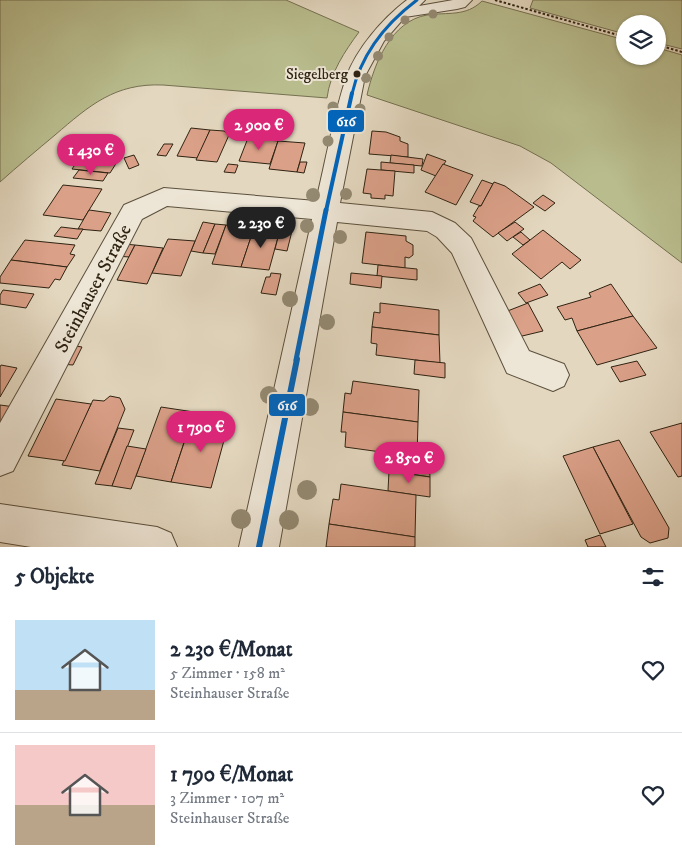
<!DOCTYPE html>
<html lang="de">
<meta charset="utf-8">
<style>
:root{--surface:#fff;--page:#f2f2f3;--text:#1f2937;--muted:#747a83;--line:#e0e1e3;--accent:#db2777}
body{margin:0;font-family:"IM FELL DW Pica",serif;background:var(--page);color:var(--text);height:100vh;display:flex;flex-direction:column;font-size:19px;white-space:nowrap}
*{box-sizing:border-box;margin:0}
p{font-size:16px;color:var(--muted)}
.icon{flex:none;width:28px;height:28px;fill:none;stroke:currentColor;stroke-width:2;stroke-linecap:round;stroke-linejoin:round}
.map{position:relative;height:547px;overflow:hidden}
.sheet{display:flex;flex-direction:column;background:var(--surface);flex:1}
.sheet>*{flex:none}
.tools{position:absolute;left:616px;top:15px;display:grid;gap:10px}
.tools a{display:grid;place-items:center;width:50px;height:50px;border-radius:50%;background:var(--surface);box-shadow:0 1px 4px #0004;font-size:25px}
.price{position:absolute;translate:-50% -42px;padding:0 11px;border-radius:18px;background:var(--accent);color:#fff;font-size:16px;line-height:32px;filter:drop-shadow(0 1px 2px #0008)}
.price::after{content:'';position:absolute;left:50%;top:30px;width:15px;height:11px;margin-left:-8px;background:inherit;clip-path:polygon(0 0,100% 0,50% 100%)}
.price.selected{background:#222;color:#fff}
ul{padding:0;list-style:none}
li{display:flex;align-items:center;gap:15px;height:125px;padding:0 15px}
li+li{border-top:1px solid var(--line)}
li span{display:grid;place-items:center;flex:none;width:140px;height:100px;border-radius:0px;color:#555}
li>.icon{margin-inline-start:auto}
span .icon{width:60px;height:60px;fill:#fffc;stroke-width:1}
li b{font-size:21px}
h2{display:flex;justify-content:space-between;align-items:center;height:60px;padding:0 15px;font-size:21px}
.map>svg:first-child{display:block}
.green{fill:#b9bd8e;stroke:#747050}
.building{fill:#daa088;stroke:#2f2312}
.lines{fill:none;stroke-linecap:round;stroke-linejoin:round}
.minor-casing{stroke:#5c503d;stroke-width:2}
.path{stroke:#2f2312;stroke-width:2;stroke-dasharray:2.5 2;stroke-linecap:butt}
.minor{fill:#ede5d5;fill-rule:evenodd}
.bus-1-far3-casing{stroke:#ede5d5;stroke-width:5.5}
.bus-1-far2-casing{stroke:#ede5d5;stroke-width:7}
.bus-1-far1-casing{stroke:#ede5d5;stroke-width:9}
.bus-1-casing{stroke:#ede5d5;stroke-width:10}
.bus-1-far3{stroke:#0065bd;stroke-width:3}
.bus-1-far2{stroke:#0065bd;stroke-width:4}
.bus-1-far1{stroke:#0065bd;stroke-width:5}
.bus-1{stroke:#0065bd;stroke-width:6}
.tree{fill:#938971}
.bus-dot{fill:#2f2312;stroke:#ede5d5;stroke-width:2}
.labels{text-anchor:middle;stroke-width:4;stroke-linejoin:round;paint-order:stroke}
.far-bus-label{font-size:15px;fill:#2f2312;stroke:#ede5d5;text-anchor:end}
.street-label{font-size:19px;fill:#2f2312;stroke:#ede5d5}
.line-badge{stroke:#ede5d5;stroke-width:2}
.badge-label{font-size:14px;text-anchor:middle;font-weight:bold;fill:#fff}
</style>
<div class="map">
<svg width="682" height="547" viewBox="0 0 682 547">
<rect width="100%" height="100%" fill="#e3d7bf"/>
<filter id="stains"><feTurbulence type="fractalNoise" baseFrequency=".004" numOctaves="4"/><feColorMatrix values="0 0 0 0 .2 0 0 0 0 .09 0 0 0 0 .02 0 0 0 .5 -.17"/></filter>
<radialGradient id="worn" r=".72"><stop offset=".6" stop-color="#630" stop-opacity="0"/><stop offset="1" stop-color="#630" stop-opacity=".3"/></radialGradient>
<!-- green -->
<g class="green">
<path d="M 0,0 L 286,0 L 359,32 C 345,51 330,73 327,98 L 163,85 C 115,83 90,105 55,135 C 37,150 18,166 0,182 Z"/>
<polygon points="533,0 682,0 682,49 658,43 658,24 625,24 625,34 530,8"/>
<path d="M 482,1 L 625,40 L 625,56 L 658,56 L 658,48 L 682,55 L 682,263 L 551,163 L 520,146 L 367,95 C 374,64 391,21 427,15 C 447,12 466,17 482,1 Z"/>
</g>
<!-- building -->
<g class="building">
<polygon points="191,128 210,130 198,158 177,156"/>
<polygon points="210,130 224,131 229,135 217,162 196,160"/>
<polygon points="372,131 386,132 400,137 400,141 408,144 408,157 369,154"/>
<polygon points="248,138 278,141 270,164 239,161"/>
<polygon points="278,141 305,143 297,172 269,169"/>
<polygon points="164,144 173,144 166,156 157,155"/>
<polygon points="87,147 124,151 110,173 72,169"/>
<polygon points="427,154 446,161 436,176 421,170"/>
<polygon points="134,155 139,165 129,169 124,158"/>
<polygon points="391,155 423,159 422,166 390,163"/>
<polygon points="300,162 307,162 304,173 297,172"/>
<polygon points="381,162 414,165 414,173 381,170"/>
<polygon points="228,164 238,165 235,173 224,172"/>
<polygon points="443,164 473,175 456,205 425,192"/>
<polygon points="367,169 395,171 393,196 385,195 385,199 371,198 371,194 363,193"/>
<polygon points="79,170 108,173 103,181 73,178"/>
<polygon points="482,180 493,184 481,206 470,202"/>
<polygon points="494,182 505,186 534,207 493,237 473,221 476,217 473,216 479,206 481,206"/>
<polygon points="63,185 102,189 83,220 43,215"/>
<polygon points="543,195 555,203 545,211 533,203"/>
<polygon points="89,210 111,213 101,231 78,229"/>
<polygon points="203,222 215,224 203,253 191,251"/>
<polygon points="515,222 524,229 507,241 498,233"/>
<polygon points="215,224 226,225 215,254 203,253"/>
<polygon points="226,225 254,228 241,267 212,264"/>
<polygon points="61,227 78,229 83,229 77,239 54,236"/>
<polygon points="254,228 280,230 269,270 241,267"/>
<polygon points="280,230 292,231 287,251 275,249"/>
<polygon points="543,230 581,260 570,269 562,262 541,279 512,254"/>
<polygon points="366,232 406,236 406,241 413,245 413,255 409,258 405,257 405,268 362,263"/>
<polygon points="521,232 530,240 523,245 513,237"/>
<polygon points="168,239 195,241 181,276 152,273"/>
<polygon points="25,240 75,245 70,254 75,255 67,267 11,260"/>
<polygon points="123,244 135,245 129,257 117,256"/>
<polygon points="135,245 163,248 147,284 117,280"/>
<polygon points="11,260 67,267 60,280 55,279 49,288 0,283 0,277"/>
<polygon points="378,265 417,269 417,280 377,276"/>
<polygon points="271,273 281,274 276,295 261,293 266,277 270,277"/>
<polygon points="351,273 382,276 381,288 350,284"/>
<polygon points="540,284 548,295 526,303 518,293"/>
<polygon points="611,284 633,316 577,331 572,318 565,320 557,307 591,297 589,293"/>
<polygon points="3,290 34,294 26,308 0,304 0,295"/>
<polygon points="380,303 439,310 439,335 372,327 374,312 380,313"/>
<polygon points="528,303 543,331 518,337 505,312"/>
<polygon points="633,316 657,348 597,365 577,331"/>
<polygon points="372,327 439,335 440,363 376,355 377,344 371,343"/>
<polygon points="70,345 82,347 73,365 60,364"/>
<polygon points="415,360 445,363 445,378 414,374"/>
<polygon points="637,361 646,375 620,382 611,367"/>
<polygon points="1,365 17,368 0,397 0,367"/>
<polygon points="353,381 419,390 418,422 343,412 345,393 351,394"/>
<polygon points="110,396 120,398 125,409 100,471 62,465 93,400 104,401"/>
<polygon points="56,399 91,404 65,461 28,456"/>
<polygon points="0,405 15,407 0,434"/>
<polygon points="161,407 194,412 171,482 136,476"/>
<polygon points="343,412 418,422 417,457 345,447 346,432 341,432"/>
<polygon points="193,416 229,422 211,488 171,482"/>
<polygon points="682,423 682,476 678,477 650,432"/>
<polygon points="118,428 134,430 112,486 95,484"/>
<polygon points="619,440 669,528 668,538 650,543 641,537 593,447"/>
<polygon points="127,446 146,449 131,489 112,486"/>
<polygon points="593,447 633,524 600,534 563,456"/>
<polygon points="391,453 429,459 430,477 389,471"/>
<polygon points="389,471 430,477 430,497 388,491"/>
<polygon points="341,484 416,495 415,537 329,524 333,499 339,500"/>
<polygon points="329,524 415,537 415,547 326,547"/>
<polygon points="600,535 606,547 588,547 585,540"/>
</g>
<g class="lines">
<defs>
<g id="minor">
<path d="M 407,0 L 425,0 L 419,6 L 453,0 L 472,0 L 465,7 L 457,9 L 405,17 L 384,41 L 365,76 L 340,203 L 432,212 L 455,223 L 471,238 L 529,351 L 564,364 L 569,375 L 564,386 L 553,391 L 507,373 L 452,253 L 437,237 L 427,231 L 337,222 L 279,547 L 239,547 L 312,219 L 167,206 L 142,219 L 13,471 L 0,476 L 0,423 L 124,205 L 164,188 L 316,201 C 326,160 333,117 346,78 C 356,49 383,18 407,0 Z"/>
<polygon points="0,504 157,527 171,533 177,547 31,547 0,542"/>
</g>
</defs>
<!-- minor casing -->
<use href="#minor" class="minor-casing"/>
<!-- path -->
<g class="path">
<polyline points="495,0 625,37"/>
<polyline points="658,45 682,52"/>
</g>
<!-- minor -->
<use href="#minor" class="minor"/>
<defs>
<path id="bus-1-far3" d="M 352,94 C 361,54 385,24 417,0"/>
<polyline id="bus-1-far2" points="326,211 352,93"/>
<polyline id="bus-1-far1" points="296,360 326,210"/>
<polyline id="bus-1" points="259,547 297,359"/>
</defs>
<!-- bus-1-far3 casing -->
<use href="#bus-1-far3" class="bus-1-far3-casing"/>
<!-- bus-1-far2 casing -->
<use href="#bus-1-far2" class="bus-1-far2-casing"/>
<!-- bus-1-far1 casing -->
<use href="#bus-1-far1" class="bus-1-far1-casing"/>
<!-- bus-1 casing -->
<use href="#bus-1" class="bus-1-casing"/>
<!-- bus-1-far3 -->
<use href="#bus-1-far3" class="bus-1-far3"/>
<!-- bus-1-far2 -->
<use href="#bus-1-far2" class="bus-1-far2"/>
<!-- bus-1-far1 -->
<use href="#bus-1-far1" class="bus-1-far1"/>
<!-- bus-1 -->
<use href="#bus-1" class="bus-1"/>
</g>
<!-- trees -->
<g class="tree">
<circle cx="433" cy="14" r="4.5"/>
<circle cx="405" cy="20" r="4.5"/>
<circle cx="389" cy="37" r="4.5"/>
<circle cx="378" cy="56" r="5"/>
<circle cx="366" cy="78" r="5"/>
<circle cx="333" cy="107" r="5.5"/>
<circle cx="360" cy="109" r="5.5"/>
<circle cx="328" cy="141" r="5.5"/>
<circle cx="346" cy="194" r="6"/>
<circle cx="313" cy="195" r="7"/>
<circle cx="307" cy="226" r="7"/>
<circle cx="340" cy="237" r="7"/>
<circle cx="290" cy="299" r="8"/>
<circle cx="327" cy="322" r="8"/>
<circle cx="269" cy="395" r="9"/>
<circle cx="310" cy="407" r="9"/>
<circle cx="307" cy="490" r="10"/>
<circle cx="241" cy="519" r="10"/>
<circle cx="289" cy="520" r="10"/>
</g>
<!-- markers -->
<circle class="bus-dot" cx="357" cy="74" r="4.5"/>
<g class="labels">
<!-- far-bus labels -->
<g class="far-bus-label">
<text x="348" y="79">Siegelberg</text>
</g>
<!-- street labels -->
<g class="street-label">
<text transform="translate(92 288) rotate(-62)" y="7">Steinhauser Straße</text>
</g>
</g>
<g class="line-badge">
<rect x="327" y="109" width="38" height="24" rx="5" fill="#0065bd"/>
<rect x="268" y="393" width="38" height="24" rx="5" fill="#0065bd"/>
</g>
<g class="badge-label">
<text x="346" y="126">616</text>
<text x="287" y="410">616</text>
</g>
<rect width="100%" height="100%" filter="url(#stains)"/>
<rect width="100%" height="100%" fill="url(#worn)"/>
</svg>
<div class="tools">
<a><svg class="icon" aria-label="layers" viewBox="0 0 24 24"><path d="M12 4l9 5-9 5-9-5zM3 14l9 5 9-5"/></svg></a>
</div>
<b class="price" style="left:259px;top:151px">2 900 €</b>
<b class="price" style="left:91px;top:176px">1 430 €</b>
<b class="price selected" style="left:261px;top:249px">2 230 €</b>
<b class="price" style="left:201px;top:453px">1 790 €</b>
<b class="price" style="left:409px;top:484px">2 850 €</b>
</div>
<section class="sheet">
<h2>5 Objekte<svg class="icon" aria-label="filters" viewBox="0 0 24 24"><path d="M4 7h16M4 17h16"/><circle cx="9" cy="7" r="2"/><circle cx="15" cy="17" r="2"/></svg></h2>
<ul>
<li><span style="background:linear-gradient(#bfe0f5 70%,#b9a48a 0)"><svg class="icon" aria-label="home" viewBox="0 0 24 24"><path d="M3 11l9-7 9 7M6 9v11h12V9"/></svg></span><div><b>2 230 €/Monat</b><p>5 Zimmer · 158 m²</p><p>Steinhauser Straße</p></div><svg class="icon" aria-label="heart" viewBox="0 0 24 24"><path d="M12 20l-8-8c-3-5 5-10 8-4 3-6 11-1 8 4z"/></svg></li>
<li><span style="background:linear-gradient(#f6c9c9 60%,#b9a48a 0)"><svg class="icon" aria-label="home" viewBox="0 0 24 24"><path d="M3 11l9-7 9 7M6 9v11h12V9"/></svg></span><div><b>1 790 €/Monat</b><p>3 Zimmer · 107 m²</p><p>Steinhauser Straße</p></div><svg class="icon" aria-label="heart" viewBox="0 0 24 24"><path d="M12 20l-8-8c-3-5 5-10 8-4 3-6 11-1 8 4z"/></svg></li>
</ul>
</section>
